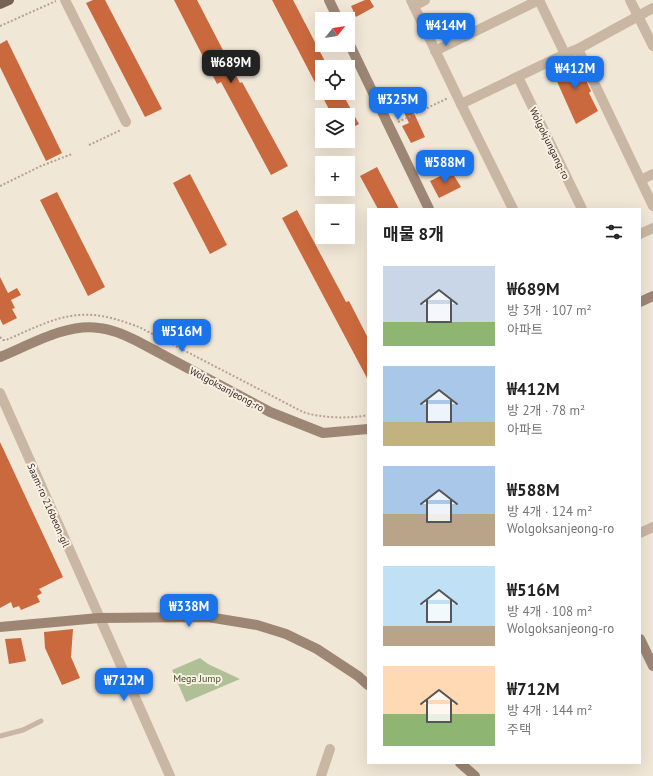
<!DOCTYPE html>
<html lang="ko">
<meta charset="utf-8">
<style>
:root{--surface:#fff;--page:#f6f6f6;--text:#222;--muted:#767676;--accent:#1a73e8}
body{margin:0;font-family:"PT Sans","Noto Sans KR",sans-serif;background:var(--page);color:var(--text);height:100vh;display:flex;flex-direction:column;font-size:15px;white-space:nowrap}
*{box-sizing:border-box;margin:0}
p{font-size:13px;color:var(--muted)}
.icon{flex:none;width:22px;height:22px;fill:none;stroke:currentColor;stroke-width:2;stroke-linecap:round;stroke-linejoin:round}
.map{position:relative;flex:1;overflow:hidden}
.details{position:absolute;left:367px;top:208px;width:274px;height:556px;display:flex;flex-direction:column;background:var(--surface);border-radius:0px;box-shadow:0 4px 16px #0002}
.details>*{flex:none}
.needle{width:26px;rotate:60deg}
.controls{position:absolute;left:315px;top:12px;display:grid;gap:8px}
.controls a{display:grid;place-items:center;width:40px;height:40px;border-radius:0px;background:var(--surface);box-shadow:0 4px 16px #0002;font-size:20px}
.price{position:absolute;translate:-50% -34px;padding:0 9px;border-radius:8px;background:var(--accent);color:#fff;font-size:13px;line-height:26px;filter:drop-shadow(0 1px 2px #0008)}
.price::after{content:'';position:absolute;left:50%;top:24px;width:12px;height:9px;margin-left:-6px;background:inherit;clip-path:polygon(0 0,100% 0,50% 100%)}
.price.selected{background:#222;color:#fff}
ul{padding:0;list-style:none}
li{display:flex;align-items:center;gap:12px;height:100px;padding:0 16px}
li span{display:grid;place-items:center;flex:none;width:112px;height:80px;border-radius:0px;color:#555}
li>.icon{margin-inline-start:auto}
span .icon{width:48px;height:48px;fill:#fffc;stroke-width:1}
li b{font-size:17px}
h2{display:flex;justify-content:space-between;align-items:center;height:48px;padding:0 16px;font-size:17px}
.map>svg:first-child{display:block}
.green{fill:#afc097}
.building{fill:#c9693d}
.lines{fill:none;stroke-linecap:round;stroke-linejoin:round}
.path{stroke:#b5a18d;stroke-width:2;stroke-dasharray:2 2;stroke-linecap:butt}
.lane{stroke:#c9b7a3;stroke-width:5}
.street{stroke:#c9b7a3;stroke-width:10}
.secondary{stroke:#9d8674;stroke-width:10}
.primary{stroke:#766355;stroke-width:10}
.labels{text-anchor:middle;stroke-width:4;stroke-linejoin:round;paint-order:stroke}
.street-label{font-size:10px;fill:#342b25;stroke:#f9f0e3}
.park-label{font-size:10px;fill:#405328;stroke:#f9f0e3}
</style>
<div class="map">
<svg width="653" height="776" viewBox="0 0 653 776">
<rect width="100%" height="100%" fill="#f1e7d7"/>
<!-- green -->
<polygon class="green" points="200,658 208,664 240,679 186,702 172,670"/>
<!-- building -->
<g class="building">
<polygon points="93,0 105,0 162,109 145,117 86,3"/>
<polygon points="174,0 197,0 240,83 242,82 288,166 271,175 221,82 217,84"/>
<polygon points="272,0 293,0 328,67 322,67 322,93 342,93 359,124 348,130 348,115 332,115"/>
<polygon points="365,0 370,0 374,7 356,17 351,6"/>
<polygon points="7,40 62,153 46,161 0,67 0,44"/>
<polygon points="572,58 576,60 591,91 589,93 598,111 576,124 551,68"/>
<polygon points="417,89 425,104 413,111 425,137 411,143 402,126 409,123 398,100"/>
<polygon points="377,167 399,209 378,209 360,176"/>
<polygon points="451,171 461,187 439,198 430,181"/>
<polygon points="190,174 227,245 210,254 173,183"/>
<polygon points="57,192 105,287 88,296 40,200"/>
<polygon points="297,210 346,302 349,301 368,338 368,380 282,218"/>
<polygon points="0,277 8,293 17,288 21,295 11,300 15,308 12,309 17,318 3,325 0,319"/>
<polygon points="0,442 63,577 39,589 42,593 37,596 40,602 21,610 19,606 13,608 11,602 0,608"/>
<polygon points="73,629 71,657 80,678 62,685 45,648 44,632"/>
<polygon points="21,638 26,661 9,664 5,639"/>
</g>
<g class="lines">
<!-- path -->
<g class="path">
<polyline points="0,26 56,1"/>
<polyline points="398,122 448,98"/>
<polyline points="89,145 121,130"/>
<polyline points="0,186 41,166 72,154"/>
<path d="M 0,337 L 3,340 L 6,340 C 30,330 53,317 79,315 C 99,313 120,320 139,327 L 303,412 C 320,418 350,419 368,415"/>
</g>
<!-- lane -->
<polyline class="lane" points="0,736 23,730 41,721"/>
<!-- street -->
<g class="street">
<polyline points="65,0 126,122"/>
<polyline points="411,0 461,104 513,209"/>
<polyline points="539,0 565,54"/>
<polyline points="630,0 653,46"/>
<polyline points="414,6 425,0"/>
<polyline points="578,49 653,206"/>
<polyline points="435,51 539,0"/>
<polyline points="518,77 582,209"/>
<polyline points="461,104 565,54 578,49 653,8"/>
<polyline points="641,180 653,174"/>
<polyline points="640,234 653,228"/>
<polyline points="0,393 170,776"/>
<polyline points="640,533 653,527"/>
<polyline points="321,776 330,749"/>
</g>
<!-- secondary -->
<g class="secondary">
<polyline points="329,0 338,19"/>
<polyline points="348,41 429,209"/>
<polyline points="640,302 653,296"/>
<path d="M 0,357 C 30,345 66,323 99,328 C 112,329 125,335 137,341 L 270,412 L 323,433 L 368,429"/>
<polyline points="0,627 99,618 208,617 257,625 286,634 317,649 358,676 368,685"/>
<polyline points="640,639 653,666"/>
<polyline points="460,763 475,776"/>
</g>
<!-- primary -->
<polyline class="primary" points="0,4 9,0"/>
</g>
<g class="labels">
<!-- street labels -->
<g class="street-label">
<text transform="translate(550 143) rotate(64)" y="4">Wolgokjungang-ro</text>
<text transform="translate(227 389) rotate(28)" y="4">Wolgoksanjeong-ro</text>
<text transform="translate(49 505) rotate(66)" y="4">Saam-ro 216beon-gil</text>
</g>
<!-- park labels -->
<g class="park-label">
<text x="197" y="682">Mega Jump</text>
</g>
</g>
</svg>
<div class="controls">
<a><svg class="needle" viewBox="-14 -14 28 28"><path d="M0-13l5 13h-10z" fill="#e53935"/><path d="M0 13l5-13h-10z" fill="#767676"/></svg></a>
<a><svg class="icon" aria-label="locate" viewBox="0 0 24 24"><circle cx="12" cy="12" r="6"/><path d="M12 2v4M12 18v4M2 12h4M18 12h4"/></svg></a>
<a><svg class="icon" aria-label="layers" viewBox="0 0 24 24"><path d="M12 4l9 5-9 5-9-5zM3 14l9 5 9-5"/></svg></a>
<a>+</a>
<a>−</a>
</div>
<b class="price" style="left:446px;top:47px">₩414M</b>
<b class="price selected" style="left:231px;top:84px">₩689M</b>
<b class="price" style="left:575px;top:90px">₩412M</b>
<b class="price" style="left:398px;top:121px">₩325M</b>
<b class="price" style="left:445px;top:184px">₩588M</b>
<b class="price" style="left:182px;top:353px">₩516M</b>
<b class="price" style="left:189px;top:628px">₩338M</b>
<b class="price" style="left:124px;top:702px">₩712M</b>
<section class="details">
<h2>매물 8개<svg class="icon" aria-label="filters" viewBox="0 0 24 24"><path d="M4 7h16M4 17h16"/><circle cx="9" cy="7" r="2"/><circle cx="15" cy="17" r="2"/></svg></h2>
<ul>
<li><span style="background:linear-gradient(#c9d6e8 70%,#8fb573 0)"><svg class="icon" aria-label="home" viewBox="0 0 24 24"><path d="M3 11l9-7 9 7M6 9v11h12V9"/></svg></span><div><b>₩689M</b><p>방 3개 · 107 m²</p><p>아파트</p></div></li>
<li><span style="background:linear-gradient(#a9c7e8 70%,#c2b280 0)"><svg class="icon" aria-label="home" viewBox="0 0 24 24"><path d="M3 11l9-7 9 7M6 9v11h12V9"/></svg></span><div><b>₩412M</b><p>방 2개 · 78 m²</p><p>아파트</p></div></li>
<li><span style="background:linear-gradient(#a9c7e8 60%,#b9a48a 0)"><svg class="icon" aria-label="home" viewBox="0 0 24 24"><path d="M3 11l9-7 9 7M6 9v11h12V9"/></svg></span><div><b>₩588M</b><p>방 4개 · 124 m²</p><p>Wolgoksanjeong-ro</p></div></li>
<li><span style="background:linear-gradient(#bfe0f5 75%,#b9a48a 0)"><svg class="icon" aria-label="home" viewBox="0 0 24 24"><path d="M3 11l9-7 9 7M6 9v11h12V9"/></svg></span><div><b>₩516M</b><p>방 4개 · 108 m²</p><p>Wolgoksanjeong-ro</p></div></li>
<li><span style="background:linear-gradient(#ffd9b3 60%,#8fb573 0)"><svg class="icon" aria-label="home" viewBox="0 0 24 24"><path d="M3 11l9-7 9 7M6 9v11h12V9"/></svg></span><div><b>₩712M</b><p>방 4개 · 144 m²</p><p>주택</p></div></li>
</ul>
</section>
</div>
